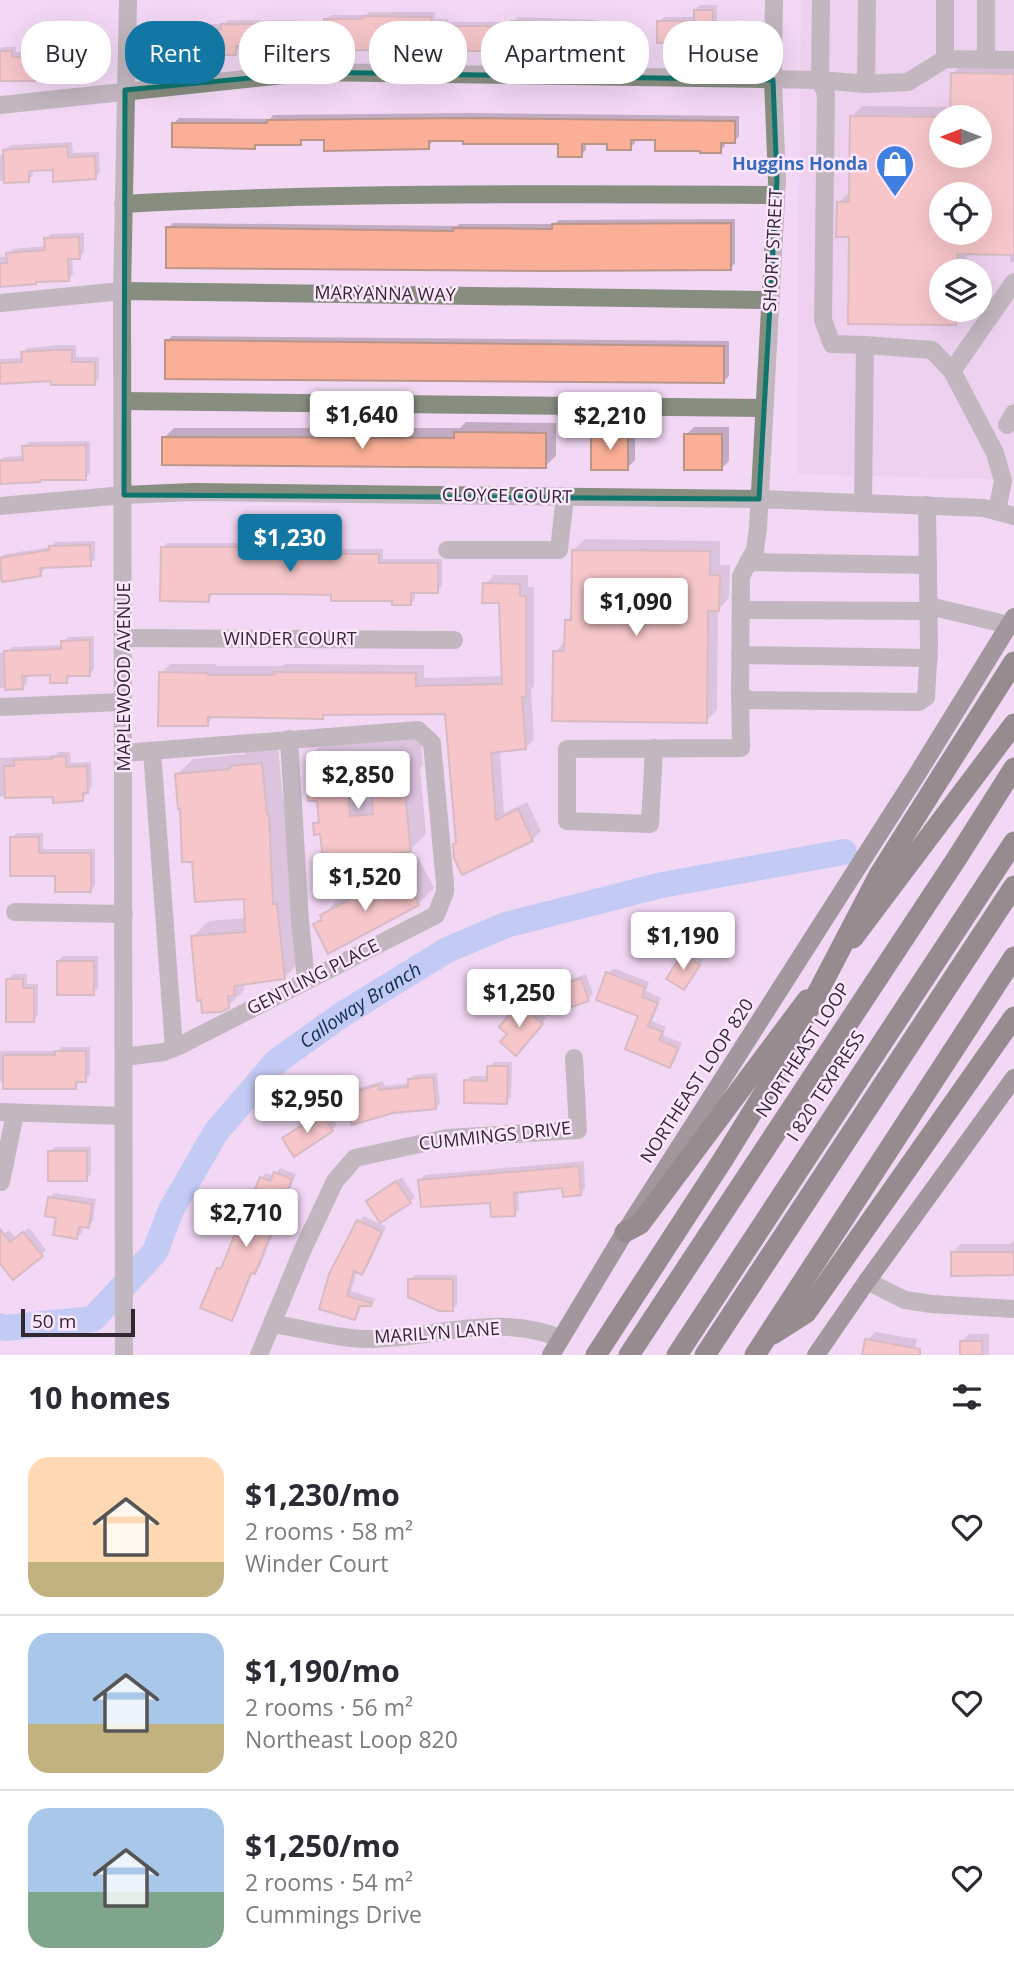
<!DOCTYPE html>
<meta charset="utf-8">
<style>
:root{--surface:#fff;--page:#f2f2f3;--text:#2b2b33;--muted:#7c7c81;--line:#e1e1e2;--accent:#1277a3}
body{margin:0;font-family:"Open Sans",sans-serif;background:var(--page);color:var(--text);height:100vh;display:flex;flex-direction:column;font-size:26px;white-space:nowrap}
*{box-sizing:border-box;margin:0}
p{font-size:23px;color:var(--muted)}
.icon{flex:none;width:38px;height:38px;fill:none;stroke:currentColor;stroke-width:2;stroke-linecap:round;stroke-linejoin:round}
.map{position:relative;height:1355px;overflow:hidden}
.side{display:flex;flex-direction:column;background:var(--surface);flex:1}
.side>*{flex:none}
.banner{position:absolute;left:21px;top:21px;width:973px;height:63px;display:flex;gap:14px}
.needle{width:46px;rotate:270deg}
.controls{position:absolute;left:929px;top:105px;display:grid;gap:14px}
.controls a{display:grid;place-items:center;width:63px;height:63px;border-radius:50%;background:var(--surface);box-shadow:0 7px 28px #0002;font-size:35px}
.scale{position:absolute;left:21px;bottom:18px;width:114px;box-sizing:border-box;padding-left:7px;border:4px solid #312832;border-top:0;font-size:19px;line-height:24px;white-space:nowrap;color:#312832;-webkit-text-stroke:5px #fde7fe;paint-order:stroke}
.price{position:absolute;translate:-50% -60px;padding:0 16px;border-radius:7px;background:#fff;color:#222;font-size:23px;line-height:46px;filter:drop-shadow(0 2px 4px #0008)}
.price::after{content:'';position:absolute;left:50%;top:42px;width:21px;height:16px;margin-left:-10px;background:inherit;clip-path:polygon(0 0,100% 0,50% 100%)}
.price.current{background:var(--accent);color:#fff}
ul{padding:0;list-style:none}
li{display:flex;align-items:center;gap:21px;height:175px;padding:0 28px}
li+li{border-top:2px solid var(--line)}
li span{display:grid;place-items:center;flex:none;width:196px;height:140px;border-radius:21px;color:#555}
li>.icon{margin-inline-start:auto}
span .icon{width:84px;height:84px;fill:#fffc;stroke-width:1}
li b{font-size:30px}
h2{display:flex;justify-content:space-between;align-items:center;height:84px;padding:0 28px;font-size:30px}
.pill{padding:0 24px;border-radius:28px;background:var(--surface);box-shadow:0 7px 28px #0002;font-size:24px;line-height:63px}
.pill.current{background:var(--accent);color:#fff}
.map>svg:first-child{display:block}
.built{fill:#e6c7e7;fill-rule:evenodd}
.shadow{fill:#0003;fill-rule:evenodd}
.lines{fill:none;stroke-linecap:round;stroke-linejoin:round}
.river{stroke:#8bb9f2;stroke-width:26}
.building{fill:#fbaf97;stroke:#b9958a;stroke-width:2;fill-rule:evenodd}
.minor{stroke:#878d7f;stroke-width:18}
.major{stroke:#404831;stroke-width:18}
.highway{stroke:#273015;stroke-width:21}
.highway-bridge{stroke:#273015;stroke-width:21}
.marked{fill:none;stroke:#0f766e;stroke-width:5;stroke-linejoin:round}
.labels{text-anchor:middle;stroke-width:5;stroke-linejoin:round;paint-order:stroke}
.shop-label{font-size:18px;font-weight:bold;fill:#366cbe;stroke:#fde7fe;text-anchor:end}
.street-label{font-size:18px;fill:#312832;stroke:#fde7fe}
.water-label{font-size:19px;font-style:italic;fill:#0d2d51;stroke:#fde7fe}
</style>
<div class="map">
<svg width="1014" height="1355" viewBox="0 0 1014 1355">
<rect width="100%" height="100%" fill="#f2d8f4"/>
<!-- built -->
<path class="built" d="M 801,0 L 1014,0 L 1014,480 L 797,474 ZM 942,117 L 980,117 L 980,156 L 942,156 ZM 942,194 L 980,194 L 980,233 L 942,233 ZM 942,271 L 980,271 L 980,310 L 942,310 Z"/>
<!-- shadow -->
<g class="shadow">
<polygon points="700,5 717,5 717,23 739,23 739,44 734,49 700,41 659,22 664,17 695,17 695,10"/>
<polygon points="369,12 435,12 435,19 448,19 448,22 513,22 518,17 597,20 597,25 638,25 638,45 633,50 561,41 502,41 502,44 497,49 409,39 381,39 381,43 376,48 240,44 240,48 235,53 211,53 208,56 161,29 166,24 223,24 228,20 325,21 331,15 366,15"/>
<polygon points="65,40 98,40 98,67 93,72 60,45"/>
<polygon points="2,47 16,47 16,52 39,52 39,74 34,79 0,79 0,49"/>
<path d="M 963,63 L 1014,63 L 1014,262 L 1010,262 L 1010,253 L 967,253 L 966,271 L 942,271 L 942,310 L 966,310 L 966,313 L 955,324 L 851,235 L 839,203 L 849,192 L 852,117 L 862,106 L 952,107 L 953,74 ZM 942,117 L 980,117 L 980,156 L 942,156 ZM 942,194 L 980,194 L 980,233 L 942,233 Z"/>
<polygon points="469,113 739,116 739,136 734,142 725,142 725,146 720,151 657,138 635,138 635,143 630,148 608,143 586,143 586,150 581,155 560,142 464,140 433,140 428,148 305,138 300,143 258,143 254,147 174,123 179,118 270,119 273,115"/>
<polygon points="72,142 73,153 99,152 100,172 95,177 54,169 33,169 33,175 28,180 0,181 0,155 5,155 5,150 10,145"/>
<polygon points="735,219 735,263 730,268 168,228 173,223 457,226 459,224 554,224 559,220"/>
<polygon points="84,233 84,252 79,257 72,258 73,274 68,279 38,280 36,282 0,285 0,257 8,257 8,254 13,249 46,246 46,239 51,234"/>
<polygon points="172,336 729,341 729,376 724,381 167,341"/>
<polygon points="58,345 76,345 76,357 99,357 99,378 94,383 53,379 0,382 0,359 23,358 23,353 28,348"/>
<polygon points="466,422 556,423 556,456 545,466 164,438 174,428 460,428"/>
<polygon points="600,427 635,427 635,460 627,468 592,435"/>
<polygon points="694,427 729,427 729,461 721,469 686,435"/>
<polygon points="90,441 90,473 85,478 42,478 0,482 0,459 5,457 24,456 24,447 29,442"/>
<polygon points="585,539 720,541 720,565 730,565 729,598 718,610 717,710 706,721 555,652 566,640 567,620 573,614 574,550"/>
<polygon points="95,541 95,559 90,564 45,566 45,569 40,574 0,580 0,557 6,554 51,547 56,542"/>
<polygon points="167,543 328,543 328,549 383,549 383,559 442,559 442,586 437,591 415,591 415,599 410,604 393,600 333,593 214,592 209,600 162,548"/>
<polygon points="494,575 528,575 528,587 534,587 534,686 531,689 534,739 526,748 500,750 504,813 527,802 541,831 532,840 458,842 447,712 327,713 322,718 215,715 207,724 161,673 170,664 216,664 216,666 282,666 285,664 424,665 424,678 503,676 501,601 485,584"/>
<polygon points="94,636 94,669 89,674 72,675 66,681 52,673 27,674 27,683 22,688 0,688 0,653 6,653 11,647 63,645 63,642 68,637"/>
<path d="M 420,737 L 423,765 L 420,768 L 426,834 L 410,850 L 371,854 L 372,865 L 356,881 L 320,860 L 324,857 L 322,833 L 315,824 L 321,818 L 309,757 L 325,741 ZM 364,787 L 372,787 L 373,800 L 366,801 Z"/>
<polygon points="278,748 283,800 285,799 289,889 292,888 300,962 284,978 244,983 244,990 228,1006 192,937 209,921 246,918 245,897 194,860 177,775 193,759 245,754 248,750"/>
<polygon points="58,752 70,752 71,763 91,762 92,786 82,800 55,796 0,797 0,758 56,755"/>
<polygon points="17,833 43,833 43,849 95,849 95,886 90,891 57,874 12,838"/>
<polygon points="418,857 434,888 418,904 315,925 338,899"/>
<polygon points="689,950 703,960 688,983 669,978"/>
<polygon points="63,956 98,956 98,988 93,993 58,961"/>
<polygon points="613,968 649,982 646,991 661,998 652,1021 666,1027 663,1035 682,1043 675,1061 670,1066 641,1015 608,973"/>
<polygon points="13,974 27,974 27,984 38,984 38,1015 33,1020 8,980"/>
<polygon points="563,974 566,981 586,974 593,994 588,999 542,997 549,991 546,983 551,978"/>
<polygon points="525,1000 546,1018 521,1049 520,1005"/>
<polygon points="62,1047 90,1047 90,1075 85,1080 80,1080 75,1088 0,1081 0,1051 58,1051"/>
<polygon points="494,1062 512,1062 511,1097 506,1102 466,1081 471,1076 489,1076 489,1067"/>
<polygon points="437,1073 440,1103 435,1108 392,1111 346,1095 351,1090 383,1081 385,1086 410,1083 409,1080 414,1075"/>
<polygon points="326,1109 337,1125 332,1130 289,1133"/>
<polygon points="55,1147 91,1147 91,1174 86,1180 50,1152"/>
<polygon points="584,1161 585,1189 580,1194 564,1187 518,1191 519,1209 514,1214 492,1201 420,1180 425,1175"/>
<polygon points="280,1168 296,1174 260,1267 253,1272 236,1314 231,1319 218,1269 225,1264 243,1219 248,1214 255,1217 264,1193 261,1178 266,1173 274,1176"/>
<polygon points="402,1177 415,1197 410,1201 373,1197"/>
<polygon points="54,1193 96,1199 93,1221 88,1226 83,1226 82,1232 77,1237 58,1216 49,1198"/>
<polygon points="364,1216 386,1227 367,1268 362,1273 357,1271 351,1291 376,1299 371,1304 362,1304 359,1313 354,1319 331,1275 359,1221"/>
<polygon points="29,1228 46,1250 41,1255 0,1261 0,1237 9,1230 16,1238"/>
<polygon points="1014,1240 1014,1274 953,1252 961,1244 1009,1244"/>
<polygon points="415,1275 457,1275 457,1305 452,1310 410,1280"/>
<polygon points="875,1332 917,1339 914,1355 867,1340"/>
<polygon points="969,1334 989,1334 989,1355 961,1355 961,1342"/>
</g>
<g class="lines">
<!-- river -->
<path class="river" id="s1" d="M 0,1326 L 5,1328 L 93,1319 L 155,1252 L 171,1210 L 216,1132 L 277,1061 L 343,1014 L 447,950 L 506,925 L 662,885 L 844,852"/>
</g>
<!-- building -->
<g class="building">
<polygon points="694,10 713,10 713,27 735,27 735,51 699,50 699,43 657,43 657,21 694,21"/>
<polygon points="362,16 431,17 431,24 444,24 444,26 511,26 511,21 593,24 593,30 634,30 634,52 606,52 606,48 559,48 559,43 498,43 498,51 407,51 407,41 376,41 376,50 267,51 267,46 236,46 236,55 209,55 209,58 159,58 159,29 221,29 221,24 324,25 324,19 362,19"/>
<polygon points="58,45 93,45 93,74 71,74 71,66 58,66"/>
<polygon points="0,51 12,51 12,57 35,57 35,81 0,81"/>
<path d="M 951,73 L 1014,74 L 1014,255 L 957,254 L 956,271 L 942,271 L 942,310 L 956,310 L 956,325 L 848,324 L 849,237 L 836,237 L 837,202 L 849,202 L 850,116 L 942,117 L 942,156 L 980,156 L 980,117 L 950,117 ZM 942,194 L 980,194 L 980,233 L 942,233 Z"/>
<polygon points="463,118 735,121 735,143 721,143 721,153 700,153 700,151 655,151 655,140 631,140 631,150 607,150 607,144 582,144 582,157 558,157 558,144 463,144 463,141 429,141 429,149 324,151 324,140 301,140 301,145 255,145 255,149 172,147 172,123 267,123 267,120"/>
<polygon points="67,146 68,157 95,156 96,179 53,182 53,170 29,171 29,182 4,183 3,150"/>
<polygon points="731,223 731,270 546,271 166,268 166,227 453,231 453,228 552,229 552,224"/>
<polygon points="79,237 80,259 68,259 69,281 36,282 36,284 0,287 0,263 7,263 6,253 45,250 44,238"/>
<polygon points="165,340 724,346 724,383 165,379"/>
<polygon points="51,350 72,350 72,362 95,362 95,385 51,385 51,381 0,384 0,363 22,362 21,352"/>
<polygon points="454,432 546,433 546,468 162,465 162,437 454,438"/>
<rect x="591" y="434" width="37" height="36"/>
<rect x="684" y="434" width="38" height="36"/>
<polygon points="86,445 86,480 40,480 40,482 0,484 0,461 23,460 22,446"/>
<polygon points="90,545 91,566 40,568 41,576 2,582 0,558 49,550 49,546"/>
<polygon points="161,547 324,547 324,554 379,554 379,563 438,563 438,593 411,593 411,605 392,605 392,601 331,601 331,595 276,594 209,594 209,602 160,601"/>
<polygon points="572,550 710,551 710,575 720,575 719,611 708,611 707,723 552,721 553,651 564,651 565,620 571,620"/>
<polygon points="483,583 520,584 520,596 526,596 526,697 522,697 526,749 491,753 496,820 518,809 533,841 462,875 454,858 453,844 456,843 445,714 323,715 323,719 208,717 208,726 158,726 159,672 208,673 208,675 274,675 274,672 416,673 416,686 502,684 499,603 482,603"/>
<polygon points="90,640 90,676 67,676 67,683 50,683 50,675 22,676 23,689 5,690 4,651 61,649 61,641"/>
<path d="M 405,753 L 407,783 L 404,784 L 411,852 L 354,858 L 356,883 L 321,886 L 319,860 L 323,859 L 320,834 L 314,835 L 313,823 L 319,823 L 317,801 L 308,801 L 307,757 L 322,756 L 322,760 ZM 371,788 L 373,814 L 350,816 L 348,790 Z"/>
<polygon points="66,756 66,767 87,766 88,793 83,793 83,801 53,803 53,797 5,798 4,766 14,766 14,760 52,759 51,757"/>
<polygon points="262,763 267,815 269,815 273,904 277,904 285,979 234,986 235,995 228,996 229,1008 221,1012 202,1013 201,1000 197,1001 191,936 245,932 244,899 195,902 192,862 182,862 180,809 178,809 175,774 230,769 230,766"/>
<polygon points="10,837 39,837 39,853 91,853 91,892 55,892 55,876 10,876"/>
<polygon points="402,872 419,905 328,954 313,924 322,920 320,915"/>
<polygon points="682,954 700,965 684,990 666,979"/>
<rect x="57" y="961" width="37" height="34"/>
<polygon points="606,972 645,987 642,997 658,1003 648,1026 663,1032 659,1040 678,1048 670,1068 625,1049 638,1016 596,1000"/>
<polygon points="558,978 561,985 581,978 589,1001 547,1015 540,997 548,994 544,983"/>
<polygon points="6,979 23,979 23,988 34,988 34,1022 6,1022"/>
<polygon points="519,1003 543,1024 516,1056 500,1042 507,1034 499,1027"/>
<polygon points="55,1051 86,1051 86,1082 76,1082 76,1089 3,1089 3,1055 55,1055"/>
<polygon points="487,1066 508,1066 507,1104 464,1103 464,1080 487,1081"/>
<polygon points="433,1077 436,1109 393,1113 352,1125 344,1095 378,1085 380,1090 408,1087 408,1079"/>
<polygon points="321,1113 333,1131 294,1157 282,1138"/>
<rect x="48" y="1151" width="39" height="30"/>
<polygon points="579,1166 581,1195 563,1197 562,1188 514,1193 515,1216 491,1217 490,1203 421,1207 418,1180"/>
<polygon points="274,1172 292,1179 255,1274 251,1273 232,1321 200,1308 217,1268 221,1269 241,1218 251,1222 262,1194 254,1191 260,1177 270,1181"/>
<polygon points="396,1181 411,1203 380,1223 366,1201"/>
<polygon points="48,1197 92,1204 89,1228 79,1227 77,1239 53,1235 56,1218 45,1216"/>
<polygon points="357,1220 382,1232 362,1275 354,1271 347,1296 372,1303 371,1306 359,1306 355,1320 319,1309 329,1274"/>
<polygon points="0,1229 10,1242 23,1232 43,1256 13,1280 0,1264"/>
<polygon points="951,1252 1014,1252 1014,1275 951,1276"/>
<polygon points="408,1279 453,1279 453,1311 439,1311 408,1297"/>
<polygon points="865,1339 920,1349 920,1355 862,1355"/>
<rect x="960" y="1341" width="22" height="14"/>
</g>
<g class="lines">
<!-- minor -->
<g class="minor">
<polyline points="774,0 773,80 777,181 758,528 755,550 741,576 740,693 748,700 919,702 926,697 929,646 927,505"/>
<polyline points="821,0 820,80 826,94 823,320 832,344 865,345 863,503"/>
<polyline points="945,0 945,59"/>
<polyline points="986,0 986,60"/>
<polyline points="866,84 867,0"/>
<polyline points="0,105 312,72 820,80 866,84 908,82 945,59 1014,60"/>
<path d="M 123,204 C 341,192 558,194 776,195"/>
<polyline points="0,303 122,291 770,300"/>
<polyline points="865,345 932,350 952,371"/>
<polyline points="123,401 764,408"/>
<polyline points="1007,425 1014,413"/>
<polyline points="0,506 124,495 193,492 759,499 984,508 1014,516"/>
<polyline points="997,511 1003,481 995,453 952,371 1014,282"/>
<polyline points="447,550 559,550 565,497"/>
<polyline points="748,562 928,565"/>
<polyline points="929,606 1009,625"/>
<polyline points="741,610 929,611"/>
<polyline points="125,638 454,640"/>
<polyline points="740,655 929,658"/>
<polyline points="0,707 122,702"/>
<polyline points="289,739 300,921 306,980"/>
<polyline points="654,748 650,824 567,821 567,749 741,748 740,693"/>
<polyline points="152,751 174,1048"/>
<polyline points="123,753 418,730 432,743 445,884 445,892 436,915 179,1046 164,1052 124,1057"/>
<polyline points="15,912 124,914"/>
<polyline points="0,1112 123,1116"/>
<polyline points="1,1182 15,1114"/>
<polyline points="867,1281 905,1300 932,1304 1014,1309"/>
<path d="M 272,1324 C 304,1328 336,1339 368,1339 C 432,1339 497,1312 560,1338"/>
<polyline points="124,1355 122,291 128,0"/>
<polyline points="259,1355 303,1249 335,1181 355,1158 447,1138 578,1130 574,1058"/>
</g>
<!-- major -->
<g class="major">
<polyline points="551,1355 625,1232 916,776 1014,617"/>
<polyline points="816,1355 867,1281 1014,1078"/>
</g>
<!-- highway -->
<g class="highway">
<polyline points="942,775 1014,662"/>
<polyline points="853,938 1014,724"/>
<polyline points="625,1232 640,1224 807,1000"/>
<polyline points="773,1334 806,1313 1014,1017"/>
<polyline points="596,1355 724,1158"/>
<polyline points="629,1355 957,858 1014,768"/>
<polyline points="677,1355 1014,842"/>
<polyline points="705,1355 1014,886"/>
<polyline points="755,1355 1014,957"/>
</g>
<!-- highway-bridge -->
<polyline class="highway-bridge" points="724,1158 772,1080 879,875 942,775"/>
</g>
<!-- marked area -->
<path d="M0 0H1014V1355H0ZM 312,72 L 773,80 L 777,181 L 759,499 L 124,495 L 125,90 Z" fill="#f2d8f4" fill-opacity=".55" fill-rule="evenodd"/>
<path class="marked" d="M 312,72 L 773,80 L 777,181 L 759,499 L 124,495 L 125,90 Z"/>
<!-- icons -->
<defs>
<symbol id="shop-pin" viewBox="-11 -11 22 30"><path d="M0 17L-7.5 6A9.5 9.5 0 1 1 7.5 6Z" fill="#3f7fe0" stroke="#fde7fe"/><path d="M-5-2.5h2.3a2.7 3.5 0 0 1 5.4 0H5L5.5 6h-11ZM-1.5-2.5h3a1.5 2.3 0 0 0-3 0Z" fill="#fff"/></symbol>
</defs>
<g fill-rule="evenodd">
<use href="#shop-pin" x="873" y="142" width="44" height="60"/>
</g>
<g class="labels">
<!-- shop labels -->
<g class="shop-label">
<text x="868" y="170">Huggins Honda</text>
</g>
<!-- street labels -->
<g class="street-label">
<text transform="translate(773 250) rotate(-87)" y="6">SHORT STREET</text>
<text transform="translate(385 294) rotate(1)" y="6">MARYANNA WAY</text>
<text transform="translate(507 496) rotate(1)" y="6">CLOYCE COURT</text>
<text x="290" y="645">WINDER COURT</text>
<text transform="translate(124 677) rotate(-90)" y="6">MAPLEWOOD AVENUE</text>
<text transform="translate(313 977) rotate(-27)" y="6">GENTLING PLACE</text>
<text transform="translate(803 1050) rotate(-57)" y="6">NORTHEAST LOOP</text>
<text transform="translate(697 1081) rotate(-57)" y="6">NORTHEAST LOOP 820</text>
<text transform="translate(826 1086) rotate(-57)" y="6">I 820 TEXPRESS</text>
<text transform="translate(495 1136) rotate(-6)" y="6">CUMMINGS DRIVE</text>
<text transform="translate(437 1333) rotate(-4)" y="6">MARILYN LANE</text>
</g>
<!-- water labels -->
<g class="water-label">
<text dy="7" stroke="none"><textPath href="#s1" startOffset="514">Calloway Branch</textPath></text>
</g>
</g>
</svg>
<div class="controls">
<a><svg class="needle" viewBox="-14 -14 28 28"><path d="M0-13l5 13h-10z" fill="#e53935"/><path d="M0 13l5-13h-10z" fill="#7c7c81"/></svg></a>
<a><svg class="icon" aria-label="locate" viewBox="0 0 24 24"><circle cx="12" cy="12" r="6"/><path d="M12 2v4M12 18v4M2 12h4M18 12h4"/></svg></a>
<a><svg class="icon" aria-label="layers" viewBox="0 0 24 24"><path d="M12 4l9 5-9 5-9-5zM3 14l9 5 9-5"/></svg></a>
</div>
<div class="scale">50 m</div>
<b class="price" style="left:362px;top:451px">$1,640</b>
<b class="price" style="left:610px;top:452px">$2,210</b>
<b class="price current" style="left:290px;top:574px">$1,230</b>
<b class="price" style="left:636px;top:638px">$1,090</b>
<b class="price" style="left:358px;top:811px">$2,850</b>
<b class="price" style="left:365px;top:913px">$1,520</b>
<b class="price" style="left:683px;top:972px">$1,190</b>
<b class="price" style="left:519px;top:1029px">$1,250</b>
<b class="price" style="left:307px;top:1135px">$2,950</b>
<b class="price" style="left:246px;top:1249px">$2,710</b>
<div class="banner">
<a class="pill">Buy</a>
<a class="pill current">Rent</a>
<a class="pill">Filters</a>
<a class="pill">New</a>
<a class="pill">Apartment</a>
<a class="pill">House</a>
</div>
</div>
<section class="side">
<h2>10 homes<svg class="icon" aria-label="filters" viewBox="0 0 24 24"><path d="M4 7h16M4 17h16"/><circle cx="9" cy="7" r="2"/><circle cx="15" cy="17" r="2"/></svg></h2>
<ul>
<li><span style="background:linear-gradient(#ffd9b3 75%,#c2b280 0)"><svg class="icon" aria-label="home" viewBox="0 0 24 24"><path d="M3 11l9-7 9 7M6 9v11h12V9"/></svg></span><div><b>$1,230/mo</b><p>2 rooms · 58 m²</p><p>Winder Court</p></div><svg class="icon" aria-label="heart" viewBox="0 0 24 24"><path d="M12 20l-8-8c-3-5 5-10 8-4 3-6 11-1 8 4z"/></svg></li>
<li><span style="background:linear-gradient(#a9c7e8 65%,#c2b280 0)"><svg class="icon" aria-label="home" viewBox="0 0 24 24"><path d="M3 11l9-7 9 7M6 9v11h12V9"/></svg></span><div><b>$1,190/mo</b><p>2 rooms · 56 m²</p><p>Northeast Loop 820</p></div><svg class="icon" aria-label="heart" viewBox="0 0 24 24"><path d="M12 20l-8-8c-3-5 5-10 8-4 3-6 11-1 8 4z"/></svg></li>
<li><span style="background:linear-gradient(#a9c7e8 60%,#7fa58c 0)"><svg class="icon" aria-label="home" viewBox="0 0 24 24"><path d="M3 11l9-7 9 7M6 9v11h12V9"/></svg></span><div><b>$1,250/mo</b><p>2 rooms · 54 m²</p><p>Cummings Drive</p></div><svg class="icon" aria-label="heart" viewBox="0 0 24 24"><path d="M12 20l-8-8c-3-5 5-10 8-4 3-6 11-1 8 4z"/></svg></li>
</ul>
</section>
